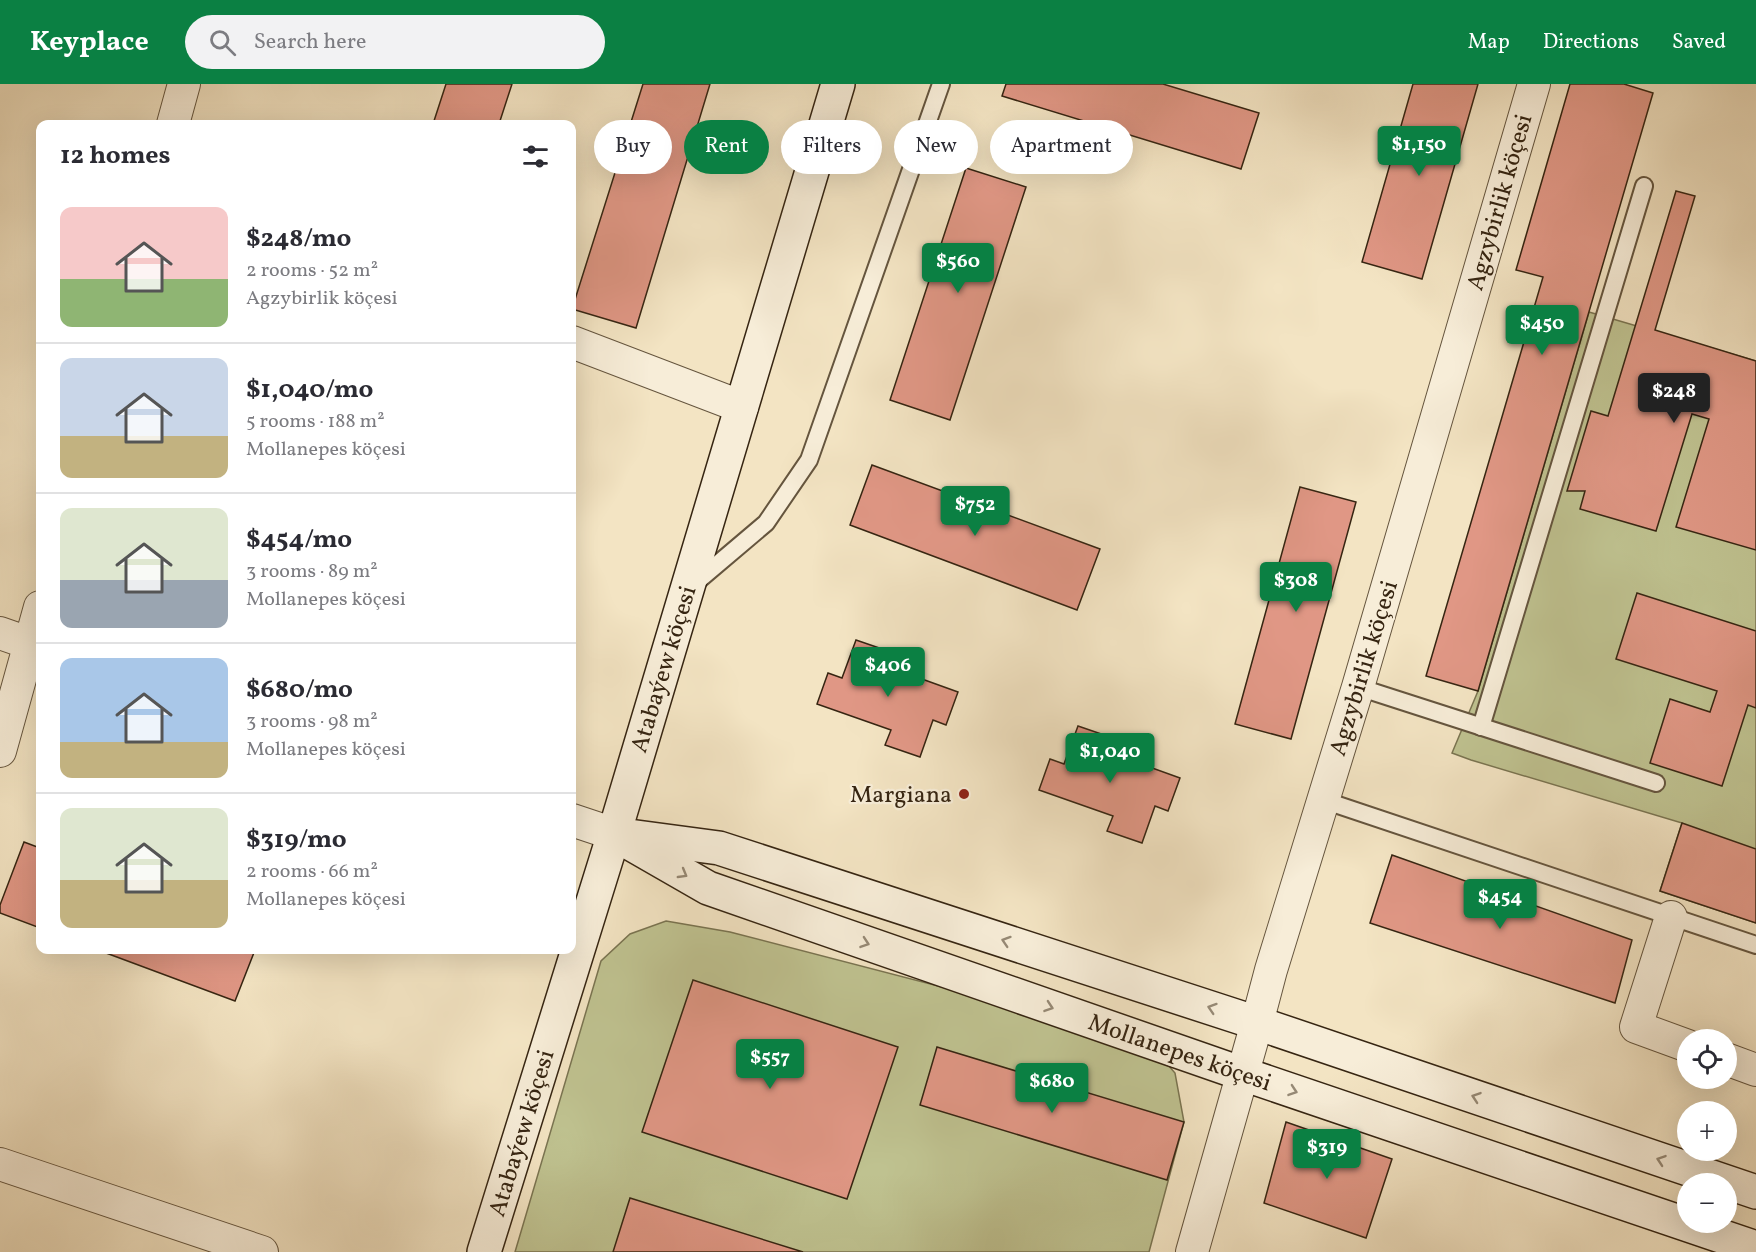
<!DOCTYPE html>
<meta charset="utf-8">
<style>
:root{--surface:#fff;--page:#f2f2f3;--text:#2b2b33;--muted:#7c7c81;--line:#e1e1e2;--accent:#0b8043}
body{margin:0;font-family:Vollkorn,serif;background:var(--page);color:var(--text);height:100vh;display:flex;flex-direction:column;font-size:22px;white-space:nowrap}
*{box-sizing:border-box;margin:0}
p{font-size:20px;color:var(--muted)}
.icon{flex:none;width:33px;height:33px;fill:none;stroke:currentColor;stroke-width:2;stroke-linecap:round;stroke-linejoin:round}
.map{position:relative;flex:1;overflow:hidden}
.drawer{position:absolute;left:36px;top:36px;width:540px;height:834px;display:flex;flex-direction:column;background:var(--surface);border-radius:12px;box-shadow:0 6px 24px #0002}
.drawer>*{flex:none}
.top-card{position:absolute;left:594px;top:36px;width:570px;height:54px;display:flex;gap:12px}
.buttons{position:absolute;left:1677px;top:945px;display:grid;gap:12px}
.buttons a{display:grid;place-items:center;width:60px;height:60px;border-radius:50%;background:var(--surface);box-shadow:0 6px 24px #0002;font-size:30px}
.price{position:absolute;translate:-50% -51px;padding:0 14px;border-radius:6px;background:var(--accent);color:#fff;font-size:20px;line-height:39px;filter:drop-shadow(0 2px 3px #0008)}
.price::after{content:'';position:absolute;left:50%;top:36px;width:18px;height:14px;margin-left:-9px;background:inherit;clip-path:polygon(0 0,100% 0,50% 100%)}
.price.on{background:#222;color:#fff}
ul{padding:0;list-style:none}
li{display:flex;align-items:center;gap:18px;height:150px;padding:0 24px}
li+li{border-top:2px solid var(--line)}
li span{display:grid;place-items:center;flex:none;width:168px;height:120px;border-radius:12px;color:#555}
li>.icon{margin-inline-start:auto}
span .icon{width:72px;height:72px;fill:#fffc;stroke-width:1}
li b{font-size:26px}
h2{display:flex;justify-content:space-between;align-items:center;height:72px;padding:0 24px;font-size:26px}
.pill{padding:0 21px;border-radius:27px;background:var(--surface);box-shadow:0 6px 24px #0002;font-size:21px;line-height:54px}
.pill.on{background:var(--accent);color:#fff}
header{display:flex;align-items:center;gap:36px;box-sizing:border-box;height:84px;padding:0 30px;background:var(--accent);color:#fff}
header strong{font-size:28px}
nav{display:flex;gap:33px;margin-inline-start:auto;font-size:21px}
.search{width:420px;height:54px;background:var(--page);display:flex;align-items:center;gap:15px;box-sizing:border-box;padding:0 21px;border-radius:33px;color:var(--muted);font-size:22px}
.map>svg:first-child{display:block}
.green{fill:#bfc290;stroke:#7a7451;stroke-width:1.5}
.building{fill:#e09785;stroke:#362512;stroke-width:1.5}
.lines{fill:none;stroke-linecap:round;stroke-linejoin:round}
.lane-casing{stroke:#65553e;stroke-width:20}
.street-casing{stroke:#65553e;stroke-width:34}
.secondary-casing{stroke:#362512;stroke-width:36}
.lane{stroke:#f7edd8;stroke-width:16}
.street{stroke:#f7edd8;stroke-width:32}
.secondary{stroke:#f7edd8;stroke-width:33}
.oneway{stroke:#968975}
.poi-dot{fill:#8f2418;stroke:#f7edd8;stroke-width:2}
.labels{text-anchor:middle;stroke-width:4.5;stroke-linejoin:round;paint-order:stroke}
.street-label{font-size:24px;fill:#362512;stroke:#f7edd8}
.poi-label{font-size:24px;fill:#362512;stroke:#f7edd8;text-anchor:end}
</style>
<header>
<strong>Keyplace</strong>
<div class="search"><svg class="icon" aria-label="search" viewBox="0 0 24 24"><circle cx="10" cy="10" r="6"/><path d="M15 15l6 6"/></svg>Search here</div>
<nav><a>Map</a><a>Directions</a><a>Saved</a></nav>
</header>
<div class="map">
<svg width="1756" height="1168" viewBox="0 0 1756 1168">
<rect width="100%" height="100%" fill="#f3e4c3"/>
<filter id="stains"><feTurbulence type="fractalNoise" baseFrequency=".00333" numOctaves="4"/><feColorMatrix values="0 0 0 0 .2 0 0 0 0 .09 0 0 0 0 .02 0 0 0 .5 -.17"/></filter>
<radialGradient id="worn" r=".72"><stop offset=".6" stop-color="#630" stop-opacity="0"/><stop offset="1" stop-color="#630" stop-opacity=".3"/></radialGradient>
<!-- green -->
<g class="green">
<polygon points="1589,228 1756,277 1756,839 1660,807 1682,739 1471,676 1452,669 1478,607"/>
<polygon points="666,837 730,848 1146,956 1175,989 1184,1038 1149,1168 515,1168 601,877 630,850"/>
</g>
<!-- building -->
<g class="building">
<polygon points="446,0 512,0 499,40 433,40"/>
<polygon points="643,0 710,0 636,244 572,225"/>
<polygon points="1006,0 1163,0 1259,29 1241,85 1002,12"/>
<polygon points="1413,0 1478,0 1422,195 1362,178"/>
<polygon points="1570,0 1624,0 1653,9 1478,607 1426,592 1543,193 1516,186"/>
<polygon points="966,84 1026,103 950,336 890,316"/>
<polygon points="1676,107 1695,112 1655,246 1756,277 1756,466 1676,443 1709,335 1692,330 1656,447 1580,425 1585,407 1567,407 1591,327 1608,332"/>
<polygon points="872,381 1100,465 1077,526 850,441"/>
<polygon points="1300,403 1356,418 1291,655 1235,640"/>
<polygon points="1637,509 1756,547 1756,624 1748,621 1722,702 1650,679 1670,615 1710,628 1717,607 1616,575"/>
<polygon points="856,556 888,567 883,581 958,608 946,641 933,636 920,673 885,661 891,646 817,620 828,589 842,594"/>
<polygon points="1078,642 1110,653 1105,667 1180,694 1168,727 1155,722 1142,759 1107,747 1113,732 1039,706 1050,675 1064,680"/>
<polygon points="1682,739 1756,765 1756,839 1660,807"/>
<polygon points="24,758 40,764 40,844 0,829 0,821"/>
<polygon points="1392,771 1632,856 1615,919 1370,839"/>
<polygon points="98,866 255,866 235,917"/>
<polygon points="693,896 898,963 847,1115 642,1048"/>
<polygon points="937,963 1184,1038 1167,1096 920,1021"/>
<polygon points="1286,1038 1392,1075 1366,1154 1264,1119"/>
<polygon points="630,1114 803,1168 613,1168"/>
</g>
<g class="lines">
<defs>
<g id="lane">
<polyline points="694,500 766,439 809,376 941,0"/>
<polyline points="1358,603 1656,699"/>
<polyline points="1481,643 1644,102"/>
<polyline points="1323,716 1756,861"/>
</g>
<g id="street">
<polyline points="173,40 184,0"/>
<polyline points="572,258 742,323"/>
<polyline points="0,549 40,563"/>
<polyline points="0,667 40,523"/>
<polyline points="572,736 614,750"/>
<polyline points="1671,833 1636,943 1688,962"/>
<polyline points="1726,975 1756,986"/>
<polyline points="0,1080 262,1168"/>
<polyline points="1192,1168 1257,939 1271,886 1358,603 1534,0"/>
</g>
<g id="secondary">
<polyline points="614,750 708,804 1243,990 1756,1164"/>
<polyline points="629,752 719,764 1257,939 1756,1108"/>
<polyline points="484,1168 614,750 838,0"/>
</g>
</defs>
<!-- lane casing -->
<use href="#lane" class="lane-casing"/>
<!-- street casing -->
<use href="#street" class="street-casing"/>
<!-- secondary casing -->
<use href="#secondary" class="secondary-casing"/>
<!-- lane -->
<use href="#lane" class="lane"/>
<!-- street -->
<use href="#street" class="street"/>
<!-- secondary -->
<use href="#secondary" class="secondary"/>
</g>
<!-- one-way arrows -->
<defs><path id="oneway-chevron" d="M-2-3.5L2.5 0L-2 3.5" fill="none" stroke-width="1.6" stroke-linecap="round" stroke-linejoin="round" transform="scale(1.5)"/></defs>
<g class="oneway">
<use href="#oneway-chevron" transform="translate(683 790) rotate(30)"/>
<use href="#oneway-chevron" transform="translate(1006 857) rotate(-162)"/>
<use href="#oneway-chevron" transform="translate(865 859) rotate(19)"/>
<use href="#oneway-chevron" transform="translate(1049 923) rotate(19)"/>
<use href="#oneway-chevron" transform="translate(1212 924) rotate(-162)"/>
<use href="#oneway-chevron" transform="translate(1293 1007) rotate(19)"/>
<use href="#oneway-chevron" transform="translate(1476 1013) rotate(-161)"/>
<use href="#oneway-chevron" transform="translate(1661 1076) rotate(-161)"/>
</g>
<!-- markers -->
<circle class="poi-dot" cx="964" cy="710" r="6"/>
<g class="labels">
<!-- street labels -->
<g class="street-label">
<text transform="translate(1499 118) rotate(-74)" y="8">Agzybirlik köçesi</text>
<text transform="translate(1363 584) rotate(-73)" y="8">Agzybirlik köçesi</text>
<text transform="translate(663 585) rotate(-73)" y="8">Atabaýew köçesi</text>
<text transform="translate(1180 968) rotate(19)" y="8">Mollanepes köçesi</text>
<text transform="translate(521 1049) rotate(-73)" y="8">Atabaýew köçesi</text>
</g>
<!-- poi labels -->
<g class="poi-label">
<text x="952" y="718">Margiana</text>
</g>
</g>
<rect width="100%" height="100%" filter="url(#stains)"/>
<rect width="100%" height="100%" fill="url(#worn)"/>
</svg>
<div class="buttons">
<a><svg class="icon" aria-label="locate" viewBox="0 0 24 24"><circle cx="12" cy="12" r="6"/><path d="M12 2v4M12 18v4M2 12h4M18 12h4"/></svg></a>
<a>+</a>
<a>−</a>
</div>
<b class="price" style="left:1419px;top:93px">$1,150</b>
<b class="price" style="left:958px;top:210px">$560</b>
<b class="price" style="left:1542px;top:272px">$450</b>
<b class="price on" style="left:1674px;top:340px">$248</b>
<b class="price" style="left:975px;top:453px">$752</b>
<b class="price" style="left:1296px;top:529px">$308</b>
<b class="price" style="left:888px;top:614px">$406</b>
<b class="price" style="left:1110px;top:700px">$1,040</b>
<b class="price" style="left:1500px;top:846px">$454</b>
<b class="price" style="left:770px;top:1006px">$557</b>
<b class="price" style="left:1052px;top:1030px">$680</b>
<b class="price" style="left:1327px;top:1096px">$319</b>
<div class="top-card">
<a class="pill">Buy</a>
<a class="pill on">Rent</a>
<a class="pill">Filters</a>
<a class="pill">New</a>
<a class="pill">Apartment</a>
</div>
<section class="drawer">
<h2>12 homes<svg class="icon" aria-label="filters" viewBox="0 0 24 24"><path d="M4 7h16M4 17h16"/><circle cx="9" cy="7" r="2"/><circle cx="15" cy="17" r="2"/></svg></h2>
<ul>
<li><span style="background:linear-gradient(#f6c9c9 60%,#8fb573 0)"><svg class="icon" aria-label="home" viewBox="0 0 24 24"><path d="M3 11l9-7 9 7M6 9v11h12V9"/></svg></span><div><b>$248/mo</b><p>2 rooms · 52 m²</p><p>Agzybirlik köçesi</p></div></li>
<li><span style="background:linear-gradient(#c9d6e8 65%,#c2b280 0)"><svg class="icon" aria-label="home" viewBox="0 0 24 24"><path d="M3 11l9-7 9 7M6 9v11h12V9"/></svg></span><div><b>$1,040/mo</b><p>5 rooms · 188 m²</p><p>Mollanepes köçesi</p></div></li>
<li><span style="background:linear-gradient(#dfe7d0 60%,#9aa5b1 0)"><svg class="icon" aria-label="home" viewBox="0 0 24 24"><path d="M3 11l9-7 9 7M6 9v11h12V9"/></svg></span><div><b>$454/mo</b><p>3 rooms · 89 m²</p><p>Mollanepes köçesi</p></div></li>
<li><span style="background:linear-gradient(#a9c7e8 70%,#c2b280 0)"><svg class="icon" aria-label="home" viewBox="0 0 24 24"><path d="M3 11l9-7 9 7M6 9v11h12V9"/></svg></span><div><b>$680/mo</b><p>3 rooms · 98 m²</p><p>Mollanepes köçesi</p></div></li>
<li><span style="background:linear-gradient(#dfe7d0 60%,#c2b280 0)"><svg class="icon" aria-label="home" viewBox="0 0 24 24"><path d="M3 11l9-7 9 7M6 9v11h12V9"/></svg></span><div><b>$319/mo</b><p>2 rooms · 66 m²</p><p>Mollanepes köçesi</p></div></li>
</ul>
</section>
</div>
